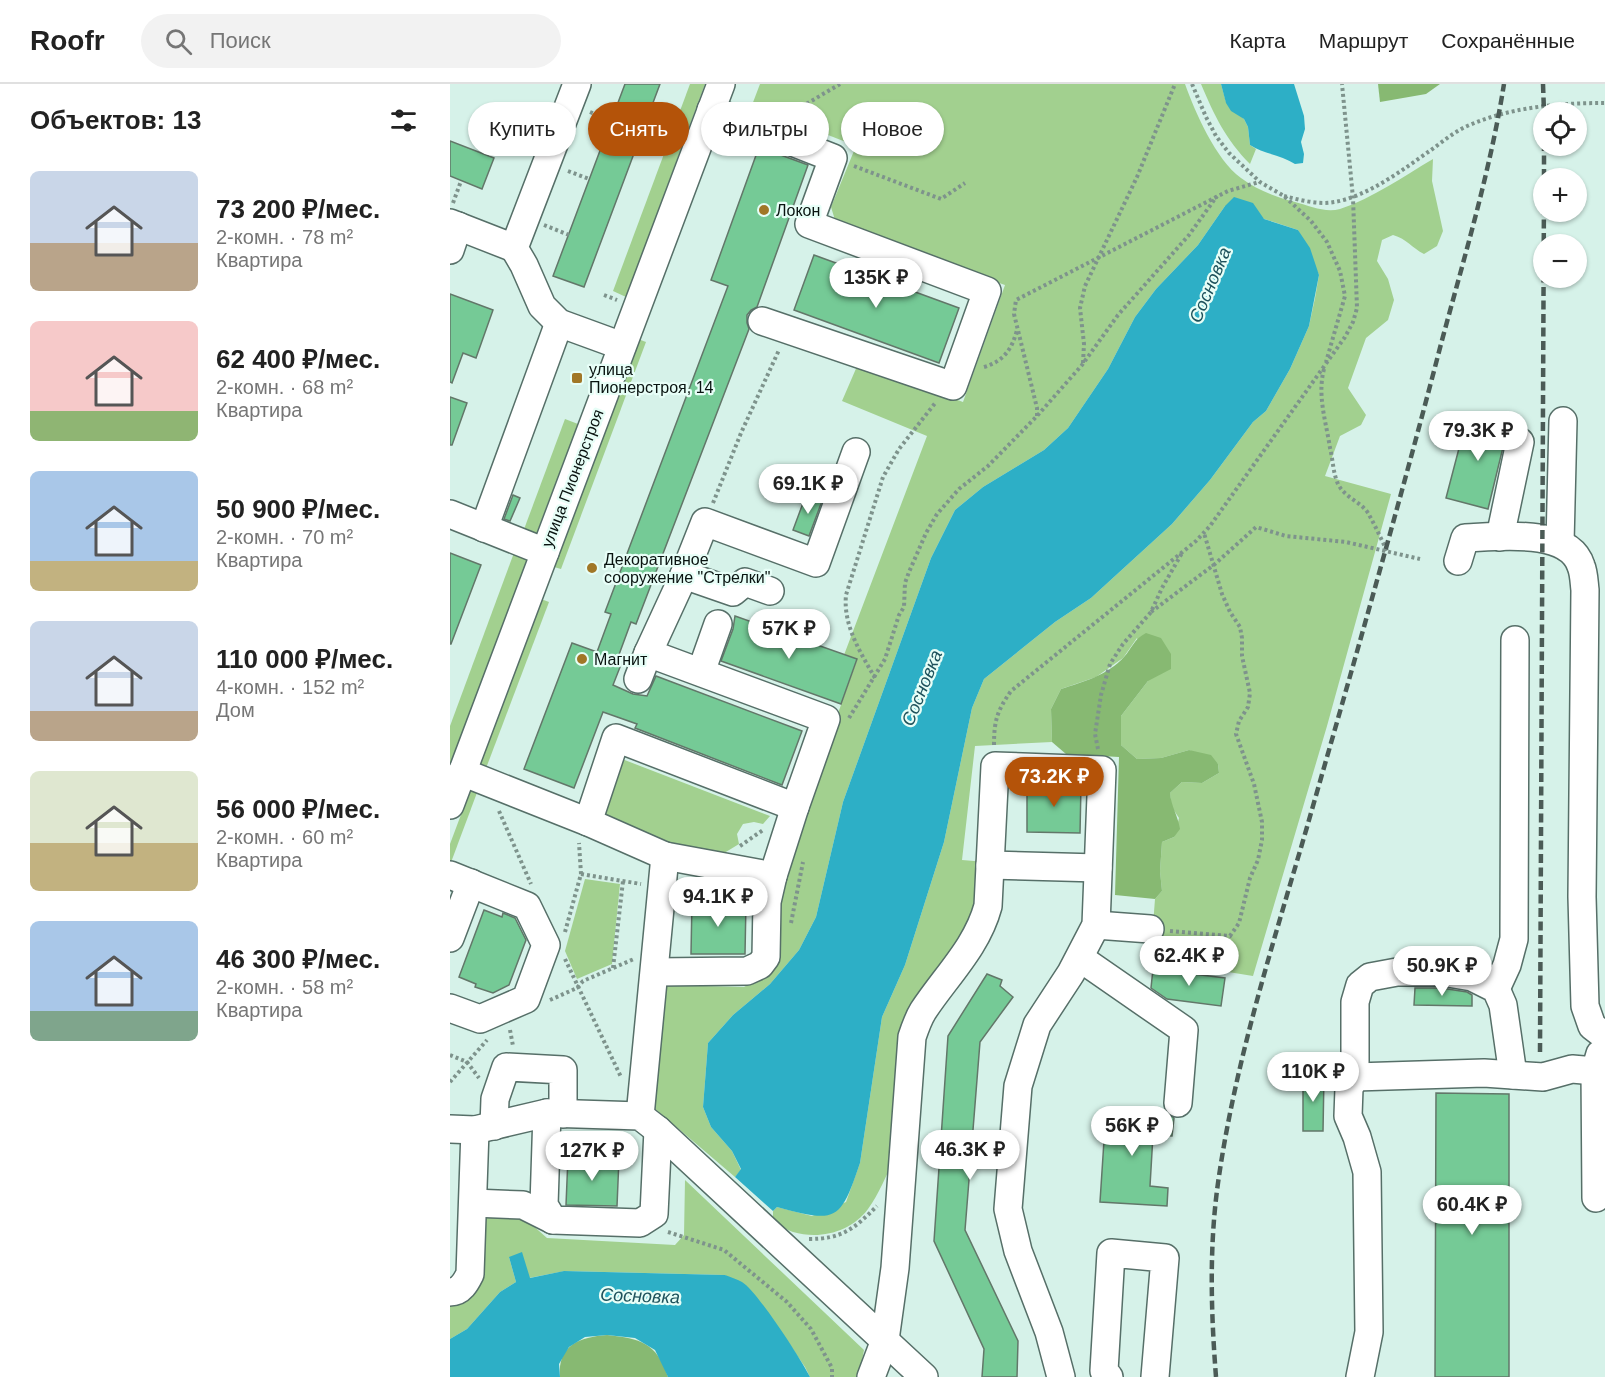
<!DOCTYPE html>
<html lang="ru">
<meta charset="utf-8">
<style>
:root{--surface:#fff;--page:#f2f2f2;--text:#222;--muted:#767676;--line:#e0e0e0;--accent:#b45309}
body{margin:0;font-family:Arial,sans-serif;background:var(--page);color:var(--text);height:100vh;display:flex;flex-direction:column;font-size:22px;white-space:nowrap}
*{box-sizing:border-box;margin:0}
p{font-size:20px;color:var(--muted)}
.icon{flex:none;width:33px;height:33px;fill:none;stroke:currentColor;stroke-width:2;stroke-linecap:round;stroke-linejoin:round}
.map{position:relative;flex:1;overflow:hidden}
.panel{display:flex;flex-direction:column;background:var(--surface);width:450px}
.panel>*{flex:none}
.guide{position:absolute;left:18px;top:18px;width:570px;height:54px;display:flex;gap:12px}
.fabs{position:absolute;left:1083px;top:18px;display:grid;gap:12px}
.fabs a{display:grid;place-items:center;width:54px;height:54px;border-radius:50%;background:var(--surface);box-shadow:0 2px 4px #0004;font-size:30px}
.price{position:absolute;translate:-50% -51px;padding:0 14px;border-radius:21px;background:#fff;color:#222;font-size:20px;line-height:39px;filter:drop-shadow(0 2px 3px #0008)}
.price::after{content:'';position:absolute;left:50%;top:36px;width:18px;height:14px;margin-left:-9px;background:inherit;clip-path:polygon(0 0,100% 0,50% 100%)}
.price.on{background:var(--accent);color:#fff}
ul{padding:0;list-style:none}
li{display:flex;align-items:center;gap:18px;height:150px;padding:0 30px}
li span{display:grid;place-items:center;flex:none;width:168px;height:120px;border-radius:9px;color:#555}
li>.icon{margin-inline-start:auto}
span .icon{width:72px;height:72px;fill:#fffc;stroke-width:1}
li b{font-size:26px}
h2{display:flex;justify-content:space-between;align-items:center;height:72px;padding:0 30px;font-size:26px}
.tag{padding:0 21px;border-radius:27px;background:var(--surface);box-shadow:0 2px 4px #0004;font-size:21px;line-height:54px}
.tag.on{background:var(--accent);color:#fff}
header{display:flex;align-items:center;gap:36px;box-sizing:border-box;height:84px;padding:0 30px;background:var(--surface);border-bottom:2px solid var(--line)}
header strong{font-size:28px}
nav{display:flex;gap:33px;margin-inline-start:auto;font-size:21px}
.search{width:420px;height:54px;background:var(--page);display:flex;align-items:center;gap:15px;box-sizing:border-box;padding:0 21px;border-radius:33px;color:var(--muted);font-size:22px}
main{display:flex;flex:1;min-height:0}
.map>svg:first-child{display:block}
.green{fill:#a2d08f}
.forest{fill:#87b972}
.water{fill:#2dafc6}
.building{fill:#75ca96;stroke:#627769;stroke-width:1.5}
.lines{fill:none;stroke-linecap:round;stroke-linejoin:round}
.minor-casing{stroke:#566f68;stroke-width:30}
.path{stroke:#7e938c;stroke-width:4;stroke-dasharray:3 3;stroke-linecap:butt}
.minor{stroke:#fff;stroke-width:27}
.rail{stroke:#4b5b56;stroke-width:4.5;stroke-dasharray:9 4.5;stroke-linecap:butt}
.poi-dot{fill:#a17727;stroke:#e7fef7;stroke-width:2}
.labels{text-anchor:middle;stroke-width:4.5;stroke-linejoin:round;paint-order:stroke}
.poi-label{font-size:16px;fill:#091310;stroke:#e7fef7;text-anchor:start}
.street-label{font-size:16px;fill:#091310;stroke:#e7fef7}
.water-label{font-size:18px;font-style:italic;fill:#1e525c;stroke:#e7fef7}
</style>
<header>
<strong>Roofr</strong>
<div class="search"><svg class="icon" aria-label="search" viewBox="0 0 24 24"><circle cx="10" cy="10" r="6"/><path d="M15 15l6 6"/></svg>Поиск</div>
<nav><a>Карта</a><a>Маршрут</a><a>Сохранённые</a></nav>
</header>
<main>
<section class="panel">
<h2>Объектов: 13<svg class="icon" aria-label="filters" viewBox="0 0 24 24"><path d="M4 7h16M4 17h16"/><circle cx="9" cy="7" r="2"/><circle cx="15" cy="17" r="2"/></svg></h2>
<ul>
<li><span style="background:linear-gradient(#c9d6e8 60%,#b9a48a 0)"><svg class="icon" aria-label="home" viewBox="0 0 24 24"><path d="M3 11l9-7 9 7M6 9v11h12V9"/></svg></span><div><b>73 200 ₽/мес.</b><p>2-комн. · 78 m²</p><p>Квартира</p></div></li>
<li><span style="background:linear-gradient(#f6c9c9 75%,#8fb573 0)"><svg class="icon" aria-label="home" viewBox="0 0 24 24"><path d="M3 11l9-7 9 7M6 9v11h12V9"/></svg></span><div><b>62 400 ₽/мес.</b><p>2-комн. · 68 m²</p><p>Квартира</p></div></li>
<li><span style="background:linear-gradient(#a9c7e8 75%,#c2b280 0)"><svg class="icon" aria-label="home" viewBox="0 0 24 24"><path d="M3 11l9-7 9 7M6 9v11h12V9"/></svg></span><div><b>50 900 ₽/мес.</b><p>2-комн. · 70 m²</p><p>Квартира</p></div></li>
<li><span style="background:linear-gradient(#c9d6e8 75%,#b9a48a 0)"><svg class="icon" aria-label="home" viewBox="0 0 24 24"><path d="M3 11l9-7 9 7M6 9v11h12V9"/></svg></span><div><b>110 000 ₽/мес.</b><p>4-комн. · 152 m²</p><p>Дом</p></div></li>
<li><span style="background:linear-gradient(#dfe7d0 60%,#c2b280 0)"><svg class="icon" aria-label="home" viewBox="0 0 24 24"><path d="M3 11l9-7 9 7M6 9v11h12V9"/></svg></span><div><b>56 000 ₽/мес.</b><p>2-комн. · 60 m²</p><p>Квартира</p></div></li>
<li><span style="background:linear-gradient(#a9c7e8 75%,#7fa58c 0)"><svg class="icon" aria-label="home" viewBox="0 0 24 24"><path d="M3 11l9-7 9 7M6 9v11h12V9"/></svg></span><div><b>46 300 ₽/мес.</b><p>2-комн. · 58 m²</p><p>Квартира</p></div></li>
</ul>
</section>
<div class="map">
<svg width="1155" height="1293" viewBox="0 0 1155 1293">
<rect width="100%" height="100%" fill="#d6f2e9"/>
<!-- green -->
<g class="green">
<polygon points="240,0 255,0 176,213 163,207"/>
<path d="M 310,0 L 735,0 C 745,28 766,76 791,94 C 807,106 826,113 845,118 C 860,122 875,129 890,125 C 923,114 954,92 983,75 L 982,97 L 993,147 L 987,162 L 974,170 C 962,164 957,155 943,151 L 932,156 L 927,177 L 938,195 L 944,216 L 938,236 L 916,254 L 898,304 L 916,331 L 911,341 L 890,352 L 875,392 L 941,410 L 877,642 L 803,892 L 741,882 L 744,860 L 702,854 L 705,815 L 712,807 L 710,787 L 712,758 L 724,753 L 729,734 L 721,722 L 720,709 L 732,698 L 752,699 L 769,689 L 768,680 L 739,666 L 711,674 L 687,675 L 671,661 L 671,632 L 698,597 L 687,554 L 673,574 L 646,593 L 611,605 L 601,625 L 602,658 L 525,662 L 512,776 L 536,778 L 536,812 L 473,911 L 444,1075 C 436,1092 429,1110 418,1125 C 401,1148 370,1156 343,1148 C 336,1146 329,1140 323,1136 L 323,1127 L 327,1123 L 362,1132 L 396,1118 L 410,1079 L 432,933 L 455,881 L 494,758 L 522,624 L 534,595 L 605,538 L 641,514 L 722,440 L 760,396 L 803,338 L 816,327 L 840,285 L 859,242 L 865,214 L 869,191 L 848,146 L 775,122 L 748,161 L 706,205 L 685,233 L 658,285 L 618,344 L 594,366 L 533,403 L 505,426 L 481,474 L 393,718 L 366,833 L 349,866 L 320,900 L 283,931 L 258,959 L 253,1023 L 261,1043 L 282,1067 L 291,1086 L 285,1093 L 203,1023 L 214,901 L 294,903 L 310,894 L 339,767 L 407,576 L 394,571 L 477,352 L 392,317 L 408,280 L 513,318 L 555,201 L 397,147 L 385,136 L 381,123 L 406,62 L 302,21 Z"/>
<path d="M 751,0 L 771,0 L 776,18 L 794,35 L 798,43 L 800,61 L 806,65 L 800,80 C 776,56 764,31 751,0 Z"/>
<polygon points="188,255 196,258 111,485 104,483"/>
<polygon points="115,335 128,340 85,453 73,448"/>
<polygon points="65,466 79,471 0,682 0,642"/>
<polygon points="91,515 99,518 35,687 27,684"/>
<polygon points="172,675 320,732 313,740 304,738 293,740 287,750 289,760 266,774 151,734"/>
<polygon points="21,704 28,706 0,781 0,760"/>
<polygon points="135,795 170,800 162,880 127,895 115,867"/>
<polygon points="235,1096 414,1266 409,1293 360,1293 355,1283 318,1229 275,1191 115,1187 79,1194 59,1173 66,1198 50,1208 17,1245 0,1255 0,1213 31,1128 71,1131 97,1154 225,1161 234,1151"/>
</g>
<!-- forest -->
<g class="forest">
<polygon points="928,0 990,0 976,10 930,18"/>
<path d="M 696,549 L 711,554 L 721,570 L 721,585 L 698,597 L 671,632 L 671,661 L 687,675 L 711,674 L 739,666 L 761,671 L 768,680 L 769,689 L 752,699 L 732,698 L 720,709 C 721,722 728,732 730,745 L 724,753 L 712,758 L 710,787 L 712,807 L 705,815 L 665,811 L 669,673 L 616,670 L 602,658 L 601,625 L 611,605 C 633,598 658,591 674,573 C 682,564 684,555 696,549 Z"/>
<path d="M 157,1251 C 191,1255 206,1258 218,1293 L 110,1293 C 107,1261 130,1253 157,1251 Z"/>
</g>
<!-- water -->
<g class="water">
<path d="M 771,0 L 844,0 L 854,32 L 855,45 L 851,58 L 854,70 L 853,79 L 845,80 C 831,71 814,70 800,61 L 798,43 L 794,35 L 781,27 L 776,19 Z"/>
<path d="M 784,113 L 803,119 L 814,135 L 848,146 L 860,164 L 869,191 L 859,242 L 840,285 L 816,327 L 803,338 L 760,396 L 722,440 L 641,514 L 605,538 L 534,595 L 522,624 L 494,758 L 455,881 L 432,933 L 410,1079 C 390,1138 387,1139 327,1123 L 323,1127 L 285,1093 L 291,1085 L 282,1067 L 261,1043 L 253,1023 L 258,959 L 283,931 L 320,900 L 349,866 L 366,833 L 393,718 L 481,474 L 505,426 L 533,403 L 594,366 L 618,344 L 658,285 L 685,233 L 706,205 L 748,161 L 775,122 Z"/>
<path d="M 72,1168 L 80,1194 L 114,1187 L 275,1191 C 280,1193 287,1195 292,1198 C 307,1207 351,1275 360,1293 L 218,1293 L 205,1266 L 185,1254 L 157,1251 L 135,1253 L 119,1263 L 109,1280 L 110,1293 L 0,1293 L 0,1255 L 17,1245 L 50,1208 L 66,1198 L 59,1173 Z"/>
</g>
<!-- building -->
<g class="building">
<polygon points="175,0 210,0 134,203 103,192"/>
<polygon points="0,57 44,74 32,105 0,92"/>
<polygon points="309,63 358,81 307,223 301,226 297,231 297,239 299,245 186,540 181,538 167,576 172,578 163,601 183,610 197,612 206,592 352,647 332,701 185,644 187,640 153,628 124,704 74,685 122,559 147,568 161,530 155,528 278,202 261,196"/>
<polygon points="364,171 509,224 489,279 344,226"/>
<polygon points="0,210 43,226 26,274 13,269 2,299 0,298"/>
<polygon points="0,313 17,319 2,361 0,361"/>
<polygon points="1018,330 1060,342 1055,355 1038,425 996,414"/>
<polygon points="63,411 70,414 60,437 54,435"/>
<polygon points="356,411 372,417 359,452 343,446"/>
<polygon points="0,469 31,481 1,560 0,560"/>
<polygon points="285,532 407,575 391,620 271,577 283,545"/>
<polygon points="577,699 631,701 630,749 577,748"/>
<polygon points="242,817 296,818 295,870 241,870"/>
<polygon points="34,826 52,833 53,829 65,834 76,856 59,901 43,909 25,903 26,900 9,893"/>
<polygon points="703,885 775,894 771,922 717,915 701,904"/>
<polygon points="537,890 552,896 550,902 563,913 530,958 515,1146 568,1257 567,1293 532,1293 534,1265 484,1157 498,952"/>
<polygon points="965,904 991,904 1017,908 1022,911 1022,922 964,921"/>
<polygon points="853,990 874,991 873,1047 853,1047"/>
<polygon points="986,1009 1059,1010 1059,1293 985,1293"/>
<polygon points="656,1026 717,1029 724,1034 722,1052 703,1051 700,1102 718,1104 717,1122 650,1118"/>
<polygon points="118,1073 169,1074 167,1122 116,1121"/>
</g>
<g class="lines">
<defs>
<g id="minor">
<polyline points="127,0 64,164 74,181 92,222 109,239 172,262"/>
<polyline points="261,26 383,74 359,140 537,207 503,302 312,237"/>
<polyline points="0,139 64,164"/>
<polyline points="0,166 8,142"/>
<polyline points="0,430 95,468"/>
<polyline points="34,444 109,239"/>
<polyline points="1050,453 1070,358"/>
<polyline points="1110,459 1113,337"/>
<path d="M 1008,477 L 1015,454 C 1047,453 1119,443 1131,482 C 1134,489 1134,498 1135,506 L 1132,813 L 1135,922 L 1142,942 L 1155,952"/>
<polyline points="234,491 283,508 295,498 320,507"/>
<polyline points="251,588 268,540"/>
<polyline points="188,595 198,569"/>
<polyline points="12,688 138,738 215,772 323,792"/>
<polyline points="0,721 271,0"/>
<polyline points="138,738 166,654 345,723 376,635 198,569 234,491 255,438 366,479 406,368"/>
<polyline points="540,781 648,784"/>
<polyline points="0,791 77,822 96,861 76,915 30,935 0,924"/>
<polyline points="646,841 700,845"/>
<polyline points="0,854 21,799"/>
<polyline points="630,874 734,946 728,1019"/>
<polyline points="205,888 297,887 310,881 316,873 317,818 323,792 345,723"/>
<polyline points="1046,905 1057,881 1064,855 1065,556"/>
<polyline points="905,993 1034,989 1093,993 1122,985 1145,987"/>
<polyline points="97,1029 94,1121 103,1136 190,1139 204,1130 208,1046"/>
<polyline points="190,1032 215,772"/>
<polyline points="44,1042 45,1015 56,983 113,986 113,1030"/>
<polyline points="0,1045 25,1046 97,1029 190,1032 208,1046 474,1293"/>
<polyline points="1146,1114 1145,987 1150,970"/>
<polyline points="23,1119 73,1121 103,1136"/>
<path d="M 0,1208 C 11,1208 16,1198 20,1190 L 25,1046"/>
<path d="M 421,1293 L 435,1256 L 445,1184 L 462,953 C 465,944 468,935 473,927 C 496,892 527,863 538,822 L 545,682 L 652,686 L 646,841 L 621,889 L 587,941 L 568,1002 L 558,1125 L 568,1167 L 599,1248 L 611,1293"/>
<polyline points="659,1293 654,1287 661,1169 715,1174 705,1293"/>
<polyline points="910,1293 919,1248 917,1088 907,1053 898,1032 899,1004 905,993 905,918 910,901 920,893 947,888 992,888 1022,893 1046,905 1053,921 1063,991"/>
</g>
</defs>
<!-- minor casing -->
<use href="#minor" class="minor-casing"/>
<!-- path -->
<g class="path">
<polyline points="742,0 756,33 766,52 779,69 810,98 834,112 861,137 877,158 890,187 895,212 876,278"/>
<polyline points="140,28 161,37"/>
<polyline points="336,32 390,0"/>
<polyline points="404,82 491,115 515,99"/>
<polyline points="118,87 139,95"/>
<path d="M 834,112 C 850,116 868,121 884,118 C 917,113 954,85 981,66 C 992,58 1003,49 1015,43 C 1059,23 1108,19 1155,19"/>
<polyline points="3,119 11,97"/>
<polyline points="94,141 119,151"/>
<polyline points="154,211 167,216"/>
<polyline points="633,279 634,260 630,224 635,202 687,93 725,0"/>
<path d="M 534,283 C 554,277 562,265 567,246"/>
<path d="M 874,285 C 867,312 876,337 880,364 C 883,376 883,389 888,400 C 895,414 910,417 918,429 C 925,441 931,455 937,467"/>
<polyline points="587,332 587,324 564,230 566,216 778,107 809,98"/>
<polyline points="263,419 291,349 329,266"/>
<polyline points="701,528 765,480 806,443 836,452 896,458 970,475"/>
<path d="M 425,594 C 410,568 393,541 396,511 L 433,393 L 449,365 L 486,318"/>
<polyline points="399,634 435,575 449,531 454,523 455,499 459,488 476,449 487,430 509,405 538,382 587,332 632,281 668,231 739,151 767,112"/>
<path d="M 544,661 C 544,637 547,627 561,607 L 746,457 L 760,442 L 895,253 L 903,238 L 907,224 L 903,114 L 892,0"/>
<polyline points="648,665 645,650 651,611 660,580 673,560 701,528 712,504 732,469"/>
<polyline points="49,727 81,800"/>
<polyline points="290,762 313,746"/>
<polyline points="131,790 191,800"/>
<polyline points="341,839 353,778"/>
<polyline points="720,847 780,852 789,839 800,794 808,776 812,756 812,738 804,700 786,650 789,637 798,623 800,609 792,572 792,554 790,543 780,528 772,510 754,449"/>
<polyline points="115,848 131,790 129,759"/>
<polyline points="115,875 171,993"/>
<polyline points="163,884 173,797"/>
<polyline points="100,916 127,904 133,897 184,875"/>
<polyline points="60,946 63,962"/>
<polyline points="0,971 17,978 29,994"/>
<polyline points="0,998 37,956"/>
<polyline points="142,1073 142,1053"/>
<polyline points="218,1148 274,1166 337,1218 361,1245 382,1284 382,1293"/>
<path d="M 359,1155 C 392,1155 404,1145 427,1122"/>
</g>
<!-- minor -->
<use href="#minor" class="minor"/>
<!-- rail -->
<g class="rail">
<polyline points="1093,0 1094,28"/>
<polyline points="1094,94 1094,62"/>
<polyline points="1090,968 1094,106"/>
<path d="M 766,1293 C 761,1229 759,1163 768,1099 C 785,978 823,860 857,743 C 903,582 949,422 991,260 C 1014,174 1040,88 1054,0"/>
</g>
</g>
<!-- markers -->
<g class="poi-dot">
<circle cx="314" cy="126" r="6"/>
<rect x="121" y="288" width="12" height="12" rx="3"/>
<circle cx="142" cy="484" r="6"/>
<circle cx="132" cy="575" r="6"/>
</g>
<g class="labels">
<!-- poi labels -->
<g class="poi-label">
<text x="326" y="132">Локон</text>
<text x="139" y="291">улица<tspan x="139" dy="18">Пионерстроя, 14</tspan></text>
<text x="154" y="481">Декоративное<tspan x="154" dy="18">сооружение "Стрелки"</tspan></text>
<text x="144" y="581">Магнит</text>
</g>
<!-- street labels -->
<g class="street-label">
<text transform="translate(122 394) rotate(-69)" y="6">улица Пионерстроя</text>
</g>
<!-- water labels -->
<g class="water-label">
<text transform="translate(760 201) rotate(-67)" y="6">Сосновка</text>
<text transform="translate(472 604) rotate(-68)" y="6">Сосновка</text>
<text transform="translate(190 1212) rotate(2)" y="6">Сосновка</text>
</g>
</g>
</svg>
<div class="fabs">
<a><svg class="icon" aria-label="locate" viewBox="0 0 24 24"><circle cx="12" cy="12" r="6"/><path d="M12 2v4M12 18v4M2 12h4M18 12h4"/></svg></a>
<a>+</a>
<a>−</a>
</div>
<b class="price" style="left:426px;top:225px">135K ₽</b>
<b class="price" style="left:1028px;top:378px">79.3K ₽</b>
<b class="price" style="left:358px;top:431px">69.1K ₽</b>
<b class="price" style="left:339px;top:576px">57K ₽</b>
<b class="price on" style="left:604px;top:724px">73.2K ₽</b>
<b class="price" style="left:268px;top:844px">94.1K ₽</b>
<b class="price" style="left:739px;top:903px">62.4K ₽</b>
<b class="price" style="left:992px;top:913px">50.9K ₽</b>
<b class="price" style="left:863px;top:1019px">110K ₽</b>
<b class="price" style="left:682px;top:1073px">56K ₽</b>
<b class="price" style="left:520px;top:1097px">46.3K ₽</b>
<b class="price" style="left:142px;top:1098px">127K ₽</b>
<b class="price" style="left:1022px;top:1152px">60.4K ₽</b>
<div class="guide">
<a class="tag">Купить</a>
<a class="tag on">Снять</a>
<a class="tag">Фильтры</a>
<a class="tag">Новое</a>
</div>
</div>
</main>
